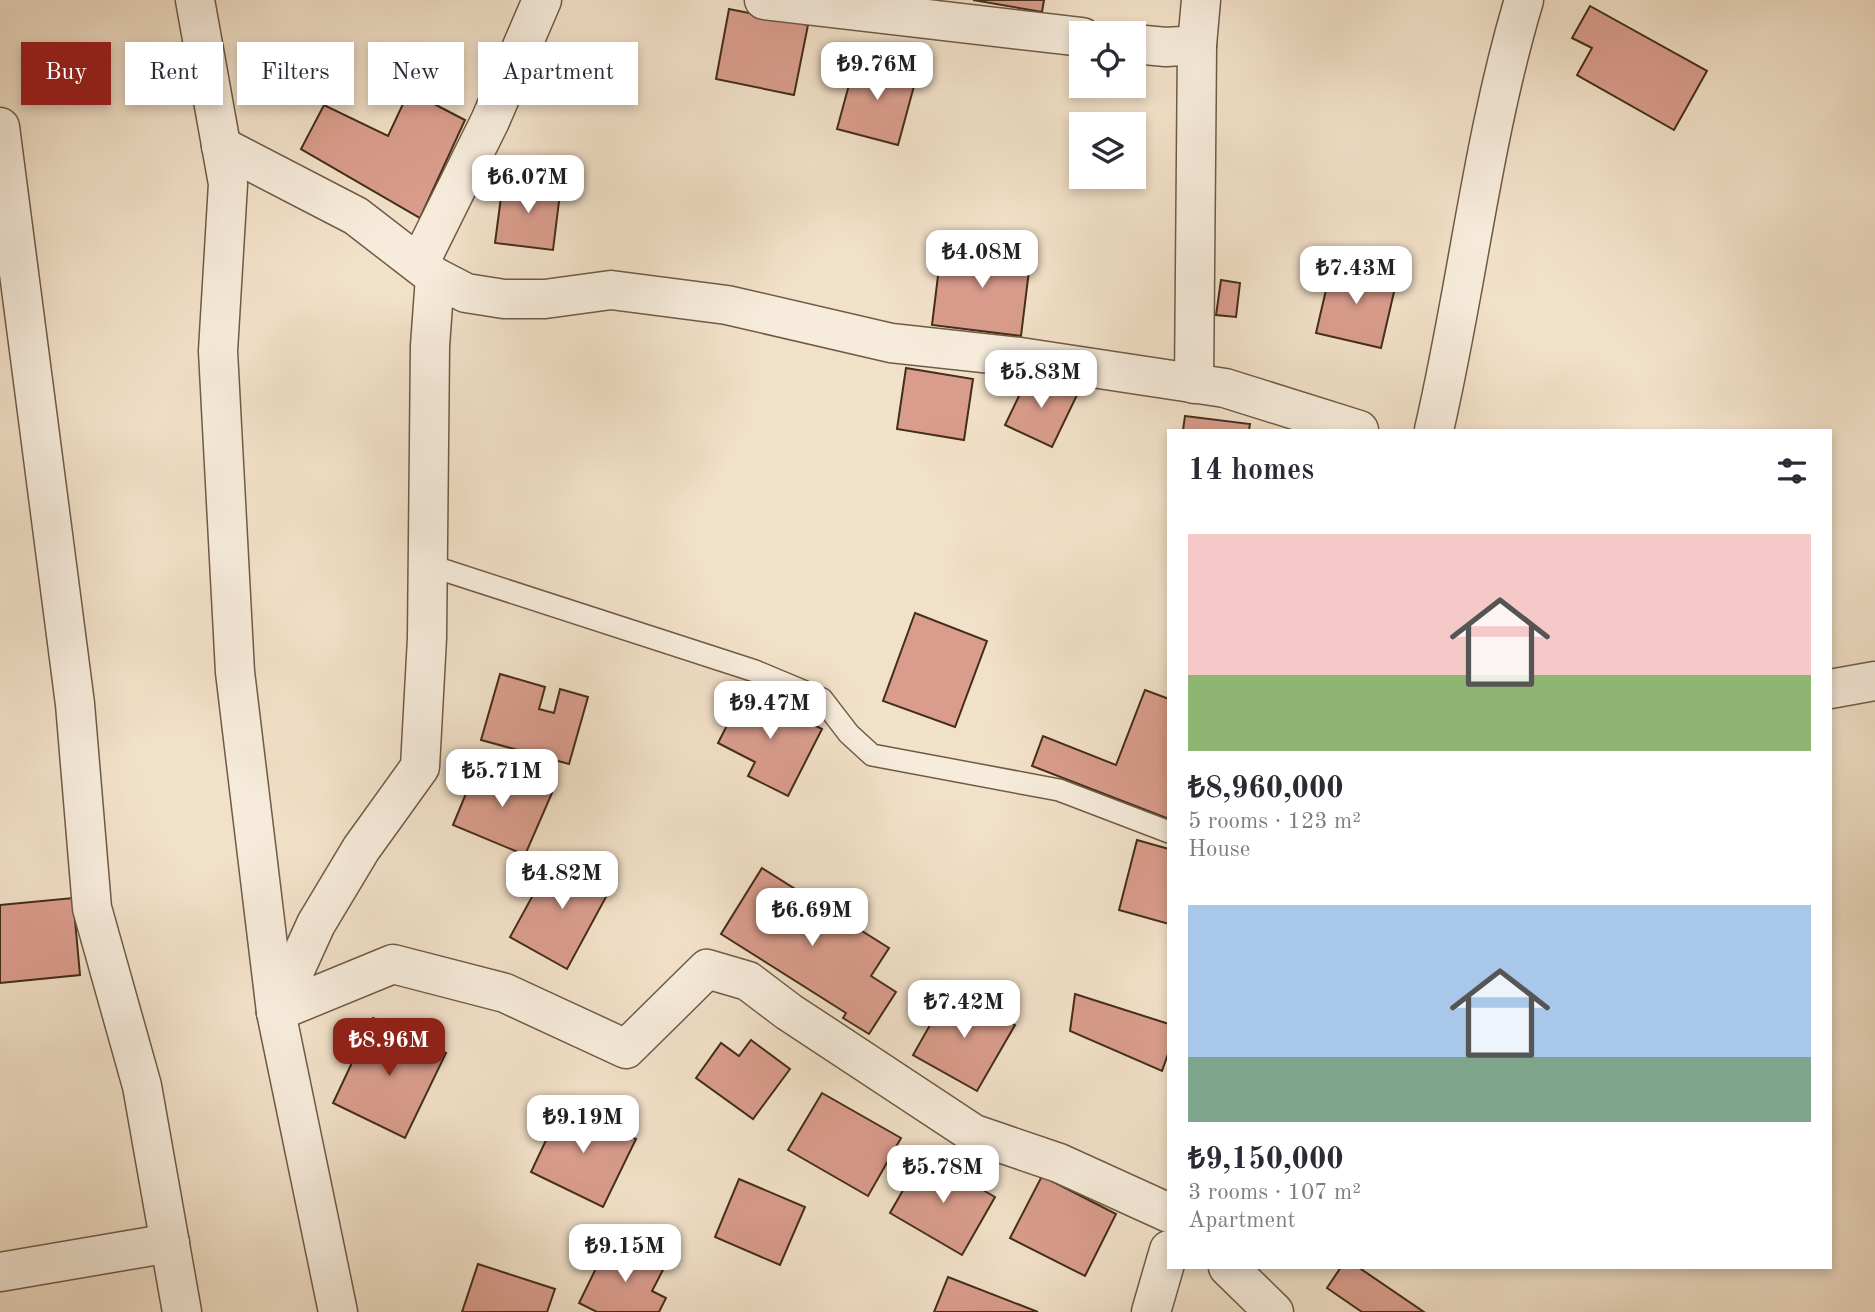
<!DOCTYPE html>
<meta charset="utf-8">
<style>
:root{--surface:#fff;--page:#f7f7f7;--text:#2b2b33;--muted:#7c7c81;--accent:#8f2418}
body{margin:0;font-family:"Old Standard TT",serif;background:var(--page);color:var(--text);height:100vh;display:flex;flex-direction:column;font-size:26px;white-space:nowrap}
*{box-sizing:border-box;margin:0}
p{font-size:23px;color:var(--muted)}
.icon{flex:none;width:38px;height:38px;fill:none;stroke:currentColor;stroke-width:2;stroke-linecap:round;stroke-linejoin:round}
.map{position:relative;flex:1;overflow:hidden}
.sheet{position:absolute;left:1167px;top:429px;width:665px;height:840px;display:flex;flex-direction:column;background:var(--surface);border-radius:0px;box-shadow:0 4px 10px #0003}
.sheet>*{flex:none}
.banner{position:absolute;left:21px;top:42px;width:665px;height:63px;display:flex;gap:14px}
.fabs{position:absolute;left:1069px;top:21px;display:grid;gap:14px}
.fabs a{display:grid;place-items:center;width:77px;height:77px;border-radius:0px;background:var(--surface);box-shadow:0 4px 10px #0003;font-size:35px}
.price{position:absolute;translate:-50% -60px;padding:0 16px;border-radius:14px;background:#fff;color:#222;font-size:23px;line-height:46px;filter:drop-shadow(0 2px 4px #0008)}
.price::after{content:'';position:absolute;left:50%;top:42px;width:21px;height:16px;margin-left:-10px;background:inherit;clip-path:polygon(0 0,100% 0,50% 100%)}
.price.selected{background:var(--accent);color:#fff}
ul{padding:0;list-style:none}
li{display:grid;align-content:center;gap:14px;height:371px;padding:0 21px}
li span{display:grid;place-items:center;height:217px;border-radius:0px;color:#555}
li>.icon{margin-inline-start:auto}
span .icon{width:126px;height:126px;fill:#fffc;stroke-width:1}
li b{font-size:30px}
h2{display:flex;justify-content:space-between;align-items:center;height:84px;padding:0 21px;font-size:30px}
.pill{padding:0 24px;border-radius:0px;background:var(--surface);box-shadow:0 4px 10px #0003;font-size:24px;line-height:63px}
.pill.selected{background:var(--accent);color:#fff}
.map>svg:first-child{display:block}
.building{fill:#da9d8d;stroke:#432e19;stroke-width:2}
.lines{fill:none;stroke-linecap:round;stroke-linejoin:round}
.service-casing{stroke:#6f5b45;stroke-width:24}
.minor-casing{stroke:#6f5b45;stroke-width:41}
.tertiary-casing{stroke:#6f5b45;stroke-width:41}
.service{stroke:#f7ecdc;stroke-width:21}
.minor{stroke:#f7ecdc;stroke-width:38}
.tertiary{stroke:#f7ecdc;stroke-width:38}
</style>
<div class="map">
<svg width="1875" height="1312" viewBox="0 0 1875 1312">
<rect width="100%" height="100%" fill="#f2e1c9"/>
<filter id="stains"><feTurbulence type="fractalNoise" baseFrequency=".00286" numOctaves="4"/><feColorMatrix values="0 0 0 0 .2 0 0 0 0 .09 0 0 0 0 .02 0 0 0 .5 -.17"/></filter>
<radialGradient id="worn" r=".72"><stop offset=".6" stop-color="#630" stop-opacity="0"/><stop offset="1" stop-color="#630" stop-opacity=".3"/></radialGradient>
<!-- building -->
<g class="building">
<polygon points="973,0 1044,0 1042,12"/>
<polygon points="1590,6 1707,71 1674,130 1577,75 1592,48 1572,38"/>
<polygon points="729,9 808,25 794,95 716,79"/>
<polygon points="856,59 917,75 898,145 837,129"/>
<polygon points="409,91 465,120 420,218 301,149 324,105 388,136"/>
<polygon points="533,181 561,185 553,250 495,243 503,182 532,186"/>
<polygon points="942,243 1031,254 1021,336 932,325"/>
<polygon points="1332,264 1397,279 1381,348 1316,333"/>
<polygon points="1221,280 1240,283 1236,317 1216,315"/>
<polygon points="906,368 973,379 964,440 897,429"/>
<polygon points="1030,373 1077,395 1052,447 1005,425"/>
<polygon points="1185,416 1250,424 1249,430 1183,430"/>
<polygon points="915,613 987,641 955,727 883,701"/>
<polygon points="500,674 545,687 539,709 554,713 560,689 588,697 569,764 481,740"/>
<polygon points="745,690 822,729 788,796 748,776 755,762 718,743"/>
<polygon points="1145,690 1169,699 1169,819 1032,766 1043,736 1116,765"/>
<polygon points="479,762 552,793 525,855 453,825"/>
<polygon points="1137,840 1169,849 1169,924 1119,910"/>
<polygon points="556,853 613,884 567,969 510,937"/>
<polygon points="762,868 889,948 871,976 896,992 869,1034 843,1018 846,1013 721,934"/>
<polygon points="73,898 80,975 0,983 0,905"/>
<polygon points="951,988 1015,1025 977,1091 913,1055"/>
<polygon points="1075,994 1169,1024 1169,1051 1162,1071 1070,1031"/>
<polygon points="373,1018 446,1053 405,1138 333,1103"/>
<polygon points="751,1040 790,1069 753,1119 696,1078 721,1043 739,1056"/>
<polygon points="822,1093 901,1138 868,1196 788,1150"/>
<polygon points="563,1104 636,1139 603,1207 531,1172"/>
<polygon points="923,1155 995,1197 962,1255 890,1213"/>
<polygon points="1042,1176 1116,1214 1085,1276 1010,1238"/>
<polygon points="739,1179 805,1207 780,1265 715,1237"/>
<polygon points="630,1247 666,1264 652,1291 666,1298 659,1312 597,1312 579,1303 606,1248 625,1257"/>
<polygon points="478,1264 555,1289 547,1312 462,1312"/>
<polygon points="1341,1267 1358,1267 1424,1312 1362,1312 1327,1288"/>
<polygon points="948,1277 1038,1312 934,1312"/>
</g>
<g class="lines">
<defs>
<polyline id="service" points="428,565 755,671 822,699 849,734 872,755 1059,790 1169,832"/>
<g id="minor">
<polyline points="195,0 228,184 218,351 235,672 276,1012 338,1312"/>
<polyline points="764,0 1082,37"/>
<polyline points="1134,44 1166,47 1197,45 1201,0"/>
<polyline points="0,127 75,704 92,908 142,1086 182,1312"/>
<polyline points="221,146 356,216 435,277 466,293 504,299 545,299 611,290 727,305 891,343 1020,357 1225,388 1359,430"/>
<polyline points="419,264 490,121 542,0"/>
<polyline points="1194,384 1197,45"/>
<polyline points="1830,689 1875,681"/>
<polyline points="276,1012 393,964 505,993 626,1049 707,969 748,981 789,1012 974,1134 1059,1163 1169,1213"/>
<polyline points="276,1012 316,924 361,849 420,767 427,638 430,346 435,277"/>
<polyline points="1228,1267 1274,1312"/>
<polyline points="0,1272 170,1243"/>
</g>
<g id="tertiary">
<path d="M 1434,430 C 1467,288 1482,140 1524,0"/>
<polyline points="1151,1312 1169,1250"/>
</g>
</defs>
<!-- service casing -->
<use href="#service" class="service-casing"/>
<!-- minor casing -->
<use href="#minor" class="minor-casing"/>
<!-- tertiary casing -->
<use href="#tertiary" class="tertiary-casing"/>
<!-- service -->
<use href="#service" class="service"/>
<!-- minor -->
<use href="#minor" class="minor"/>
<!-- tertiary -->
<use href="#tertiary" class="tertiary"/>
</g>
<rect width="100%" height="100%" filter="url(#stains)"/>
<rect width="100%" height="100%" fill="url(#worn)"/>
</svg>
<div class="fabs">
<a><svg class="icon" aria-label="locate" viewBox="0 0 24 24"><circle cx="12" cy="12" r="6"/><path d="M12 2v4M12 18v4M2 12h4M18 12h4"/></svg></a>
<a><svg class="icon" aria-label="layers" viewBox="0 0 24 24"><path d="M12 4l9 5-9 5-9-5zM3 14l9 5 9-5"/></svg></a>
</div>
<b class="price" style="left:877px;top:102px">₺9.76M</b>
<b class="price" style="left:528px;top:215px">₺6.07M</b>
<b class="price" style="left:982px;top:290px">₺4.08M</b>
<b class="price" style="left:1356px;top:306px">₺7.43M</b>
<b class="price" style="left:1041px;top:410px">₺5.83M</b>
<b class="price" style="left:770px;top:741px">₺9.47M</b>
<b class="price" style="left:502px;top:809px">₺5.71M</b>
<b class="price" style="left:562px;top:911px">₺4.82M</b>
<b class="price" style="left:812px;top:948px">₺6.69M</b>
<b class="price" style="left:964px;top:1040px">₺7.42M</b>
<b class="price selected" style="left:389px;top:1078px">₺8.96M</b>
<b class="price" style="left:583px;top:1155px">₺9.19M</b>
<b class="price" style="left:943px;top:1205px">₺5.78M</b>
<b class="price" style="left:625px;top:1284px">₺9.15M</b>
<div class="banner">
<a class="pill selected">Buy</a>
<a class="pill">Rent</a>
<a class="pill">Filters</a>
<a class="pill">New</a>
<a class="pill">Apartment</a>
</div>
<section class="sheet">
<h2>14 homes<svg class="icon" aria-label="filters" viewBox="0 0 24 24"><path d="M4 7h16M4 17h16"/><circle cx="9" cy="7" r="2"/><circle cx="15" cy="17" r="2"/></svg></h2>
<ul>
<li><span style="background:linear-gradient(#f6c9c9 65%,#8fb573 0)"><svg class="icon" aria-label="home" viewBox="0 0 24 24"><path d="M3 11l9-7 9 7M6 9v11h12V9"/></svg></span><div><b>₺8,960,000</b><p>5 rooms · 123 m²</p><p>House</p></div></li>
<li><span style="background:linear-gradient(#a9c7e8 70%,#7fa58c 0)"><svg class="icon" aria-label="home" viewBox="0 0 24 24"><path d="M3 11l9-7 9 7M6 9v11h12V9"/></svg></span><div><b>₺9,150,000</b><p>3 rooms · 107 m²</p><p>Apartment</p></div></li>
</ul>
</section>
</div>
